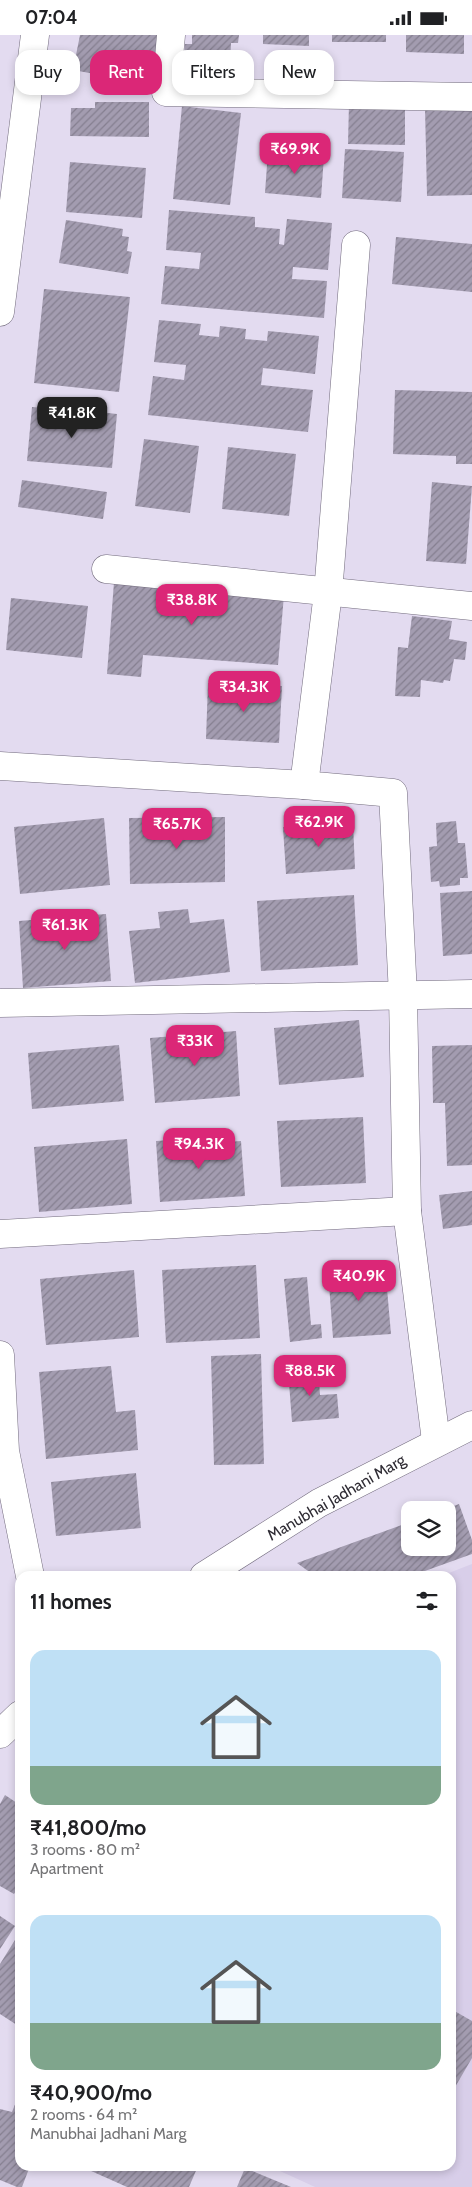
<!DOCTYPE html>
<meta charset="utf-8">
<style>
:root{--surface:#fff;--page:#f2f2f2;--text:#202124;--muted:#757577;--accent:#db2777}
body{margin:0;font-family:Cabin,sans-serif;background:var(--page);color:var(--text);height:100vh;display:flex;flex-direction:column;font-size:19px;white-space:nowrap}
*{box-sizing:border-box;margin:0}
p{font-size:16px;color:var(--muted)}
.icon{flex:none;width:28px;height:28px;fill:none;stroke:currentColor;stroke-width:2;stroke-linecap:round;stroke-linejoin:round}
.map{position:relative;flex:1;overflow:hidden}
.sheet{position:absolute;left:15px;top:1536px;width:441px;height:600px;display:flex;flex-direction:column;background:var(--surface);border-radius:15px;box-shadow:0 2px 8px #0003}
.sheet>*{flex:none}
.top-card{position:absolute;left:15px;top:15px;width:442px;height:45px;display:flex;gap:10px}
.tools{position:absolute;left:401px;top:1466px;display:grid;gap:10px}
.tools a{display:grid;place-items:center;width:55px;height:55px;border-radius:10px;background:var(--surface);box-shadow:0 2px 8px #0003;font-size:25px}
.price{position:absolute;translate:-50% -42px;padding:0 11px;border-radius:10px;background:var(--accent);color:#fff;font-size:16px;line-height:32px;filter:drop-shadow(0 1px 2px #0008)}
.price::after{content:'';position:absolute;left:50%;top:30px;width:15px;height:11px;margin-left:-8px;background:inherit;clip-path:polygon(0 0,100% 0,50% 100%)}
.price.selected{background:#222;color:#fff}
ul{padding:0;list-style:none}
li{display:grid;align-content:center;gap:10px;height:265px;padding:0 15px}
li span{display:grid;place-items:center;height:155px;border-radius:15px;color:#555}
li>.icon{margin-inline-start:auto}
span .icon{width:90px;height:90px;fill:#fffc;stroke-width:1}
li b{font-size:21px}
h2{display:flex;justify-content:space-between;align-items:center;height:60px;padding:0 15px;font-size:21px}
.pill{padding:0 18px;border-radius:15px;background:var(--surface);box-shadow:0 2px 8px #0003;font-size:18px;line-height:45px}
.pill.selected{background:var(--accent);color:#fff}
.status{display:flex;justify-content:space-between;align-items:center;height:35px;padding:0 25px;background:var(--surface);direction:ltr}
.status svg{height:14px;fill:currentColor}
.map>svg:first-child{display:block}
.built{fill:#d8cee9}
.building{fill:url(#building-hatch)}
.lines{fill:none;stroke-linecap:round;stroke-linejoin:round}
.minor-casing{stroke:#726b7d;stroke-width:29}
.tertiary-casing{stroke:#726b7d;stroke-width:29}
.minor{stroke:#fff;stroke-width:28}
.tertiary{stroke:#fff;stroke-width:28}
.labels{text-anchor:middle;stroke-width:4;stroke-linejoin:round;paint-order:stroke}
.street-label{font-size:16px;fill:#2f2c34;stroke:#fff}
</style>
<div class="status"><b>07:04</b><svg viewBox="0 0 49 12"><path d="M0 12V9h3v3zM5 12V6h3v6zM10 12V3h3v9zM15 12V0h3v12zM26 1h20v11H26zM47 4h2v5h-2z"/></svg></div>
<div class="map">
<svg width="472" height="2152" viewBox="0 0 472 2152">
<defs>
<pattern id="building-hatch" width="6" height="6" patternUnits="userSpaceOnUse" patternTransform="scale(1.25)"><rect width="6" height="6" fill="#a39cb0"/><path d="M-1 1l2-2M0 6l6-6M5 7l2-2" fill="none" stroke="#857f90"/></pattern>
</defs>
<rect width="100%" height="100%" fill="#e3dbf0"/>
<!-- built -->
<polygon class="built" points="472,1529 472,2152 315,2152 269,2131 451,2131 451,1541 441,1541"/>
<!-- building -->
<g class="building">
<polygon points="80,0 158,0 150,49 73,35"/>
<polygon points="192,0 239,0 238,8 231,8 230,29 184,28 185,9 192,9"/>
<polygon points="263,0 309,0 309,11 263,9"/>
<rect x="332" y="0" width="54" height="7"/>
<polygon points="406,0 464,0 464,19 406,17"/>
<polygon points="95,67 149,67 149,102 70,101 71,73 95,73"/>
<polygon points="349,68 405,68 405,110 348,109"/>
<polygon points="182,71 241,78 230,170 173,164"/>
<polygon points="472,72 472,160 427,161 425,73"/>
<polygon points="345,114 404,117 401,167 342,163"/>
<polygon points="268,116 324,121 321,163 265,158"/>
<polygon points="70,127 146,133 142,183 66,177"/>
<polygon points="169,175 255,182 255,192 280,194 279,209 284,210 287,184 332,188 328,235 293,232 292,244 327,246 324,283 161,269 165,231 199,234 201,218 166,215"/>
<polygon points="66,185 123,194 122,201 129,202 127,216 132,217 128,239 59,228"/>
<polygon points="396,202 472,209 472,257 392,249"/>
<polygon points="44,254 130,262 119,357 34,348"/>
<polygon points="159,285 201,289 199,300 219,302 220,291 246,294 245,304 267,306 268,296 319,301 315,339 263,333 261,350 313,355 308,397 148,380 153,341 184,345 186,330 154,327"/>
<polygon points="395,355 472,357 472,429 456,429 456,421 393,419"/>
<polygon points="32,372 56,374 55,378 69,379 68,390 76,391 76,380 98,381 99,377 117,379 112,433 27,426"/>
<polygon points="144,404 199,411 190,478 135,471"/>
<polygon points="228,412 296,419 289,481 222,474"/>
<polygon points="22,445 107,457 103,484 18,472"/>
<polygon points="432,447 472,451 466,529 426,526"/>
<polygon points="114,547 284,560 278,630 143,620 141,642 107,639"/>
<polygon points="11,563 88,571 82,623 6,615"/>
<polygon points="412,581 452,586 449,604 467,607 465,625 454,624 450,646 444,645 443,648 421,645 420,662 395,661 398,612 408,613"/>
<polygon points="208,648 282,651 279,708 206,704"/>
<polygon points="225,782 225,847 130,849 129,783"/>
<polygon points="104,783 110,850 20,859 14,792"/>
<polygon points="456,786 458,808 465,808 468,843 460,843 460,850 440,852 439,846 431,847 429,812 437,811 436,788"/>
<polygon points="353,788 355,834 286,839 283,792"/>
<polygon points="472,856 472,919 443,921 440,858"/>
<polygon points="354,860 358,930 261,936 257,866"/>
<polygon points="188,874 190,888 224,884 230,937 135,948 129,896 160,893 158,877"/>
<polygon points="106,879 111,946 23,953 19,886"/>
<polygon points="359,985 364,1042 279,1050 274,993"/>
<polygon points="236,996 240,1061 155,1068 150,1003"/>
<polygon points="119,1010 124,1066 32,1074 28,1018"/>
<polygon points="472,1010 472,1130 447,1131 445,1068 433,1068 432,1011"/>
<polygon points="363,1082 366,1148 281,1152 277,1086"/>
<polygon points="202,1103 203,1109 241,1106 245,1161 160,1167 156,1106"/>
<polygon points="127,1104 132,1169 39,1177 34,1112"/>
<polygon points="472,1156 472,1190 443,1194 439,1160"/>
<polygon points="256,1230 260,1303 166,1308 162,1235"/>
<polygon points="385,1231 391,1299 333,1303 328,1236"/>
<polygon points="134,1235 139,1302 46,1310 40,1244"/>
<polygon points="307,1242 311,1290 321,1289 322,1303 290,1307 284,1244"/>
<polygon points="261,1319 264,1429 214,1430 211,1321"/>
<polygon points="111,1331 116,1377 135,1375 138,1415 46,1424 39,1337"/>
<polygon points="318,1333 320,1360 337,1359 339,1383 292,1387 288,1335"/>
<polygon points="136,1438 141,1493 56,1501 51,1447"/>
<polygon points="459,1469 472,1505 472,1519 411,1541 315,1541 297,1528 410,1487 410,1512 448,1512 448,1475 443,1475"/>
<polygon points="5,1760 20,1770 20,1850 14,1859 0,1851 0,1769"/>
<polygon points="0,1881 15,1891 0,1914"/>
<polygon points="20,1897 20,1992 0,1979 0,1929"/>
<polygon points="451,1974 472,1986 472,2023 451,2059"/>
<polygon points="20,2057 20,2131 30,2131 22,2152 17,2152 0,2145 0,2074 12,2077"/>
<polygon points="80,2131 198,2131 189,2152 127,2152"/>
<polygon points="245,2133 291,2152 237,2152"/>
</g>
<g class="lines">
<defs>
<g id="minor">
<polyline points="171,0 166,57 472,62"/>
<polyline points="356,210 328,558 304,750 393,758 403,960 407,1176 436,1406"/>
<polyline points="106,534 472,571"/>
<polyline points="0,731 304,750"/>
<polyline points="0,968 472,959"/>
<polyline points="0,1199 407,1176"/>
</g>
<g id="tertiary">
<polyline points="0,277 35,0"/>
<polyline points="0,1320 5,1416 30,1541"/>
<polyline points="204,1541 319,1468 472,1390"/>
<polyline points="0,1699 20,1680"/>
</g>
</defs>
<!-- minor casing -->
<use href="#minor" class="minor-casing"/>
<!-- tertiary casing -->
<use href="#tertiary" class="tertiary-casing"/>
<!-- minor -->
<use href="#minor" class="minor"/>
<!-- tertiary -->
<use href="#tertiary" class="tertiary"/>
</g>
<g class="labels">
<!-- street labels -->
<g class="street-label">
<text transform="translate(336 1462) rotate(-30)" y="6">Manubhai Jadhani Marg</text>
</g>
</g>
</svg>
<div class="tools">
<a><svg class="icon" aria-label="layers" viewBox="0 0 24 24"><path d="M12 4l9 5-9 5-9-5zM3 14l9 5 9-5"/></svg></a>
</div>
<b class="price" style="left:295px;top:140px">₹69.9K</b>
<b class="price selected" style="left:72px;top:404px">₹41.8K</b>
<b class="price" style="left:192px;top:591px">₹38.8K</b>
<b class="price" style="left:244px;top:678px">₹34.3K</b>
<b class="price" style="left:319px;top:813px">₹62.9K</b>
<b class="price" style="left:177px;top:815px">₹65.7K</b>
<b class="price" style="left:65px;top:916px">₹61.3K</b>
<b class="price" style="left:195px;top:1032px">₹33K</b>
<b class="price" style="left:199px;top:1135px">₹94.3K</b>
<b class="price" style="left:359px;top:1267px">₹40.9K</b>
<b class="price" style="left:310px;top:1362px">₹88.5K</b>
<div class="top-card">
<a class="pill">Buy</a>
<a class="pill selected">Rent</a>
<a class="pill">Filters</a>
<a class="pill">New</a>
</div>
<section class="sheet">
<h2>11 homes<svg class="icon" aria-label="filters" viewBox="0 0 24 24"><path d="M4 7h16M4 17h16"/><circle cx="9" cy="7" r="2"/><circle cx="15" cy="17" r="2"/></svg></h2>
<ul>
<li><span style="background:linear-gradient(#bfe0f5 75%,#7fa58c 0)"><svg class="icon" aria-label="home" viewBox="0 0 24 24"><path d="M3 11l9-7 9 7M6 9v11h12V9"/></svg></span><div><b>₹41,800/mo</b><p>3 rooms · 80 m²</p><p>Apartment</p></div></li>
<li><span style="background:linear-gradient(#bfe0f5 70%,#7fa58c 0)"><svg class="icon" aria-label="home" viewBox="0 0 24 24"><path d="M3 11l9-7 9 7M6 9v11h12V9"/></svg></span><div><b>₹40,900/mo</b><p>2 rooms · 64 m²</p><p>Manubhai Jadhani Marg</p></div></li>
</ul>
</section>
</div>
